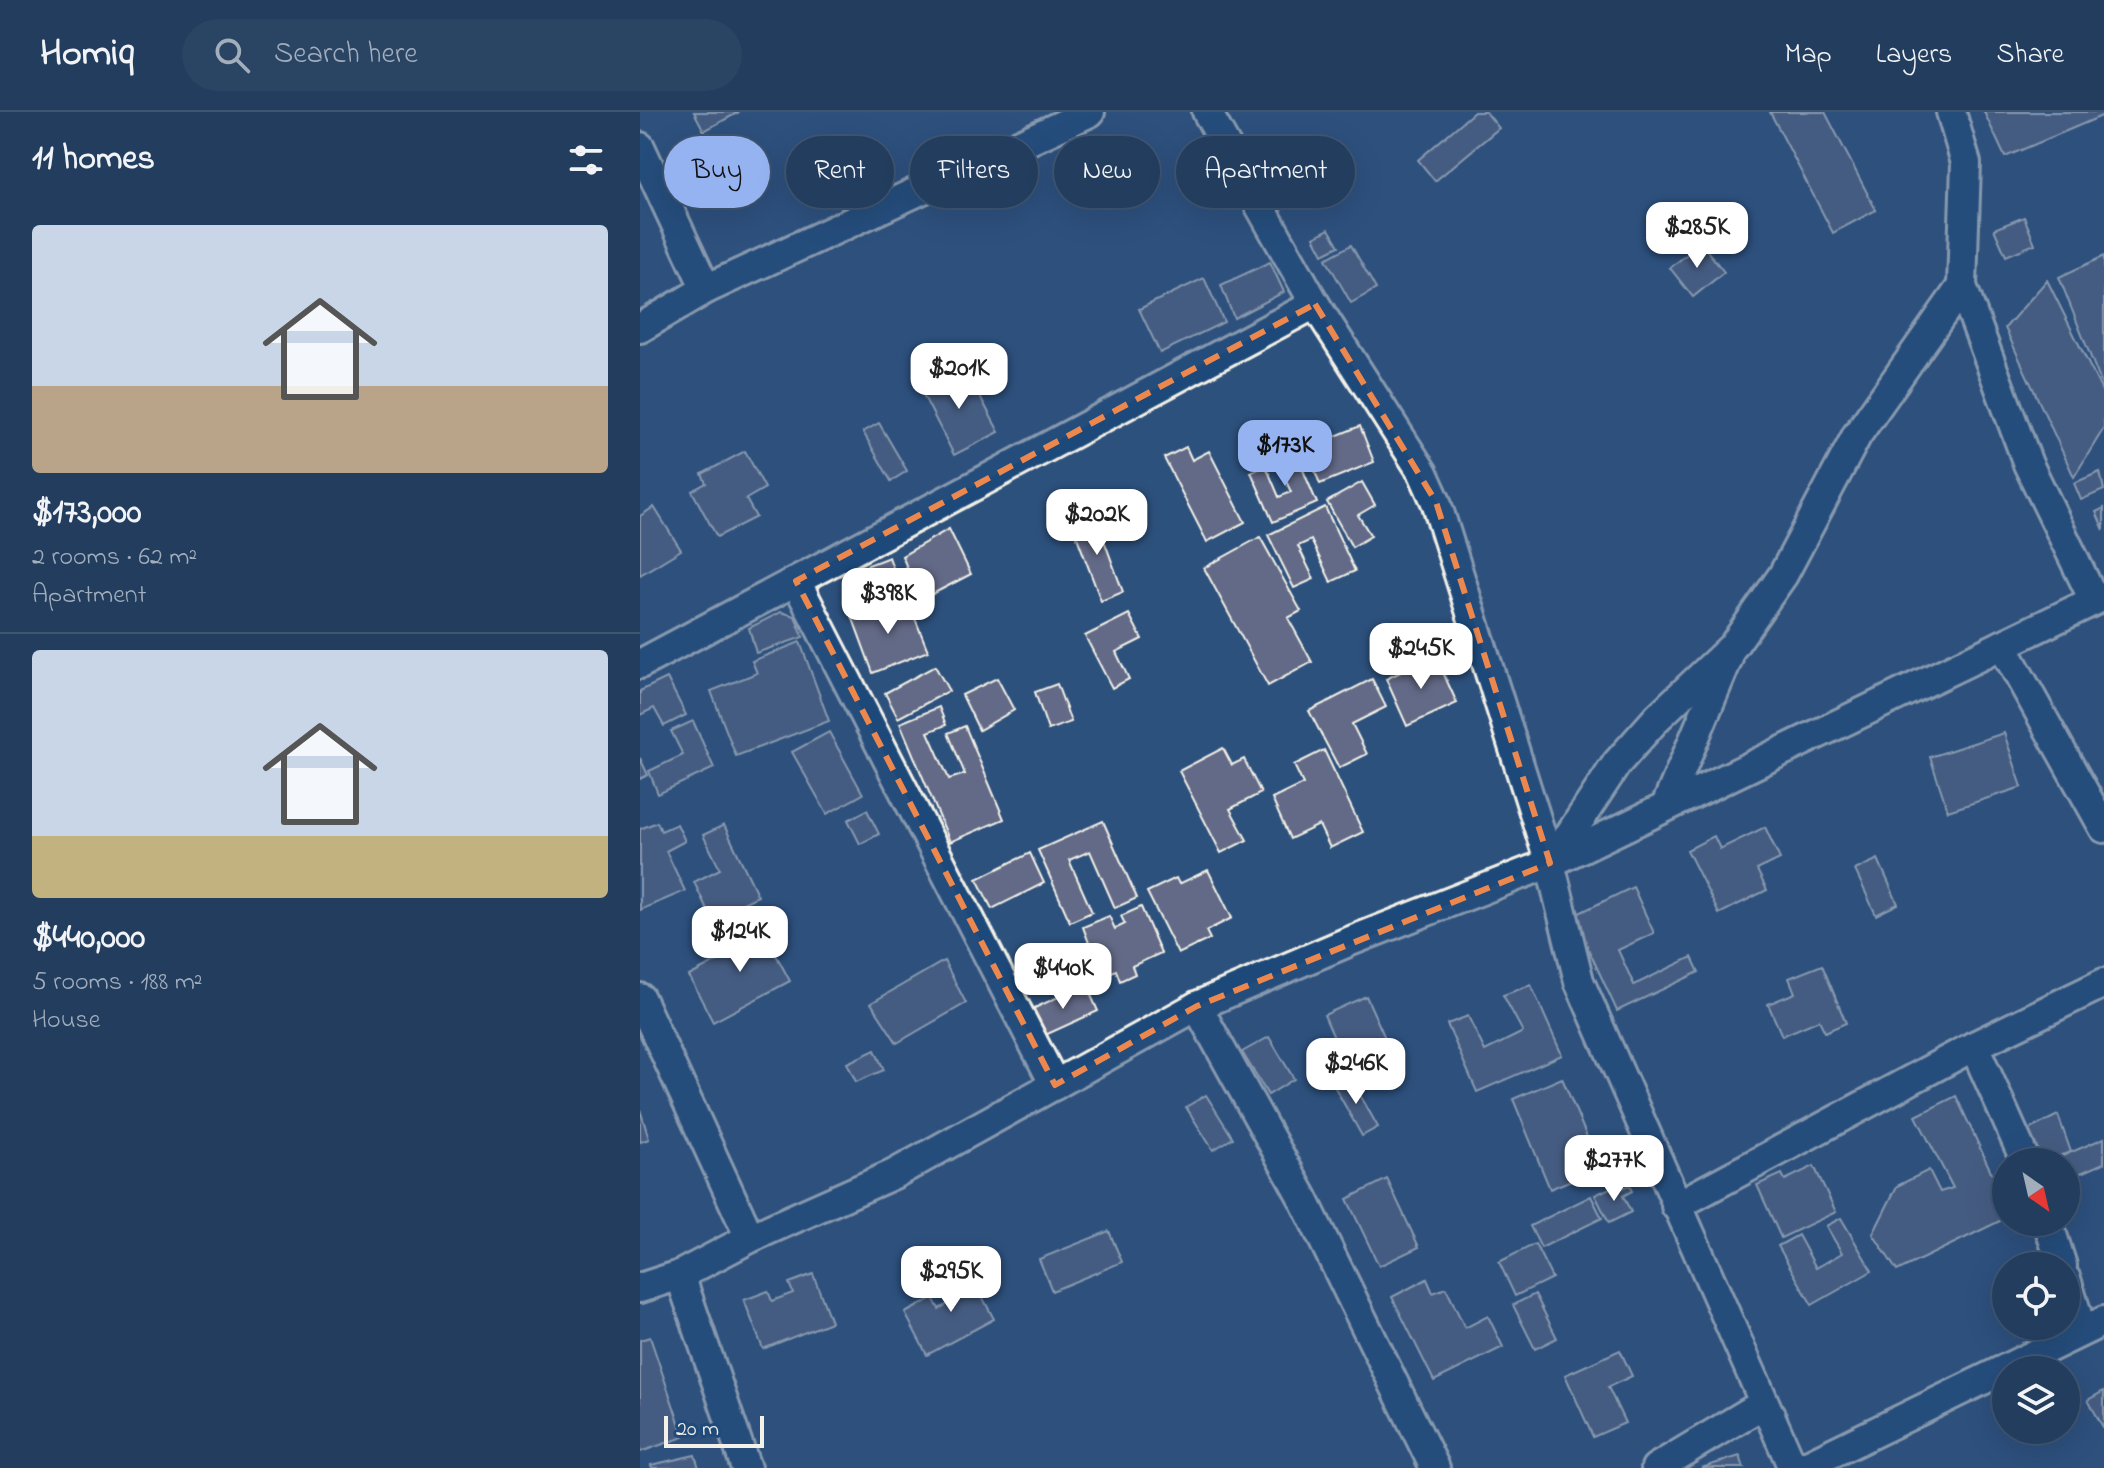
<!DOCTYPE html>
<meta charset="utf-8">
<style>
:root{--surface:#223d5e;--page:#2a4464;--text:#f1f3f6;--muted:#a2aebc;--line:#3f5673;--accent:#95b2f1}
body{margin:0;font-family:"Indie Flower",sans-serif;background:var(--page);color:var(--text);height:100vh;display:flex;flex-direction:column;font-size:30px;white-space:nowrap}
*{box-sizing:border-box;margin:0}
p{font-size:26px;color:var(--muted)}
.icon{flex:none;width:44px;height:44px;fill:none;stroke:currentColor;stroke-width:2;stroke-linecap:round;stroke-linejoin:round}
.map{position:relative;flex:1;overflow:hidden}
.details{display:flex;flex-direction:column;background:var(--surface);width:640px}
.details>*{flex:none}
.hud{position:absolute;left:24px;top:24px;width:760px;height:72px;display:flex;gap:16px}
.needle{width:52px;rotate:146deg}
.tools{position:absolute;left:1352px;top:1036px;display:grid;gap:16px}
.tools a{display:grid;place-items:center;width:88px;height:88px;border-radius:50%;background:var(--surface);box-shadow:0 8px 32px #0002,0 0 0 2px var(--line);font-size:40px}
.scale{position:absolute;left:24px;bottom:20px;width:100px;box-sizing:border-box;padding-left:8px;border:4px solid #f4f1e8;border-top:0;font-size:22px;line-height:28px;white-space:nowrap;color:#f4f1e8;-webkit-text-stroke:6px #1f4a7a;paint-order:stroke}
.price{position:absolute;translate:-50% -68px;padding:0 18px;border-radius:16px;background:#fff;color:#222;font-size:26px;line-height:52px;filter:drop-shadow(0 2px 4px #0008)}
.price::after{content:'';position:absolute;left:50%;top:48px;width:24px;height:18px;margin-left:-12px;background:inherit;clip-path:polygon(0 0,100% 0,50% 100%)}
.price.on{background:var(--accent);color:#111}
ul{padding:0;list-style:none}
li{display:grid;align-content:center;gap:16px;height:424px;padding:0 32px}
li+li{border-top:2px solid var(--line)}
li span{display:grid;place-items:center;height:248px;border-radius:8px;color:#555}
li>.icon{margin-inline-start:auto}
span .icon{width:144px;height:144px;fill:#fffc;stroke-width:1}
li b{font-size:34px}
h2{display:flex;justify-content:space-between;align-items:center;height:96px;padding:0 32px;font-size:34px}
.tag{padding:0 28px;border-radius:36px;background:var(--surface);box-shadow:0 8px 32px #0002,0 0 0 2px var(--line);font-size:28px;line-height:72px}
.tag.on{background:var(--accent);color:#111}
header{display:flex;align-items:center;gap:48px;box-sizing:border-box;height:112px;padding:0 40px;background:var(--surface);border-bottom:2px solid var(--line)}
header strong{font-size:38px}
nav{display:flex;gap:44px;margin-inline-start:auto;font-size:28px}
.search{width:560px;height:72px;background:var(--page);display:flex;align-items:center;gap:20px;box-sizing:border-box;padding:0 28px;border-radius:44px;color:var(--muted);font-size:30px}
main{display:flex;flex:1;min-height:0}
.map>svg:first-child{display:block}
.building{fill:#636b87;stroke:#f4f1e8;stroke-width:2}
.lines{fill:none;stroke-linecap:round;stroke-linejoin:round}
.street-casing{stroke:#f4f1e8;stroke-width:34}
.street{stroke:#1f4a7a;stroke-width:28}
.marked{fill:none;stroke:#ec874e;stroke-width:6;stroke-dasharray:16 10;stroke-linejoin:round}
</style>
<header>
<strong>Homiq</strong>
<div class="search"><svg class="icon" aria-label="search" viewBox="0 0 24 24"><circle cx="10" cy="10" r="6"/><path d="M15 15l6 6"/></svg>Search here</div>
<nav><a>Map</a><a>Layers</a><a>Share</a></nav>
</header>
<main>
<section class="details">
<h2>11 homes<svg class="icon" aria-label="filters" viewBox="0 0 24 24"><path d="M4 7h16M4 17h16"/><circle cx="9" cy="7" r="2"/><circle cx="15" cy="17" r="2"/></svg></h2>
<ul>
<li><span style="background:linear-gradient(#c9d6e8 65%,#b9a48a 0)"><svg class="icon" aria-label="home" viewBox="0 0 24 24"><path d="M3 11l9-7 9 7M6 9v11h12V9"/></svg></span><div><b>$173,000</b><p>2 rooms · 62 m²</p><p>Apartment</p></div></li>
<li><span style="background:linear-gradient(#c9d6e8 75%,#c2b280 0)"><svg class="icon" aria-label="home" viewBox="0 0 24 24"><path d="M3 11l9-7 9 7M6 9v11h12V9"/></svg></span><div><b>$440,000</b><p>5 rooms · 188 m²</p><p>House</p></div></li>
</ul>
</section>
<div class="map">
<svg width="1464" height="1356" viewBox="0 0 1464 1356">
<rect width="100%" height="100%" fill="#2d517d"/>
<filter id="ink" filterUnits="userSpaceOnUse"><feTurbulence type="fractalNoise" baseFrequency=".0125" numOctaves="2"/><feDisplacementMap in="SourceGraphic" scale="16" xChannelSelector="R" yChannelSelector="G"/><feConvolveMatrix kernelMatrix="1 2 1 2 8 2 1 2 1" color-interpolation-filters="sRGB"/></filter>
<g filter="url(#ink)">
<!-- building -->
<g class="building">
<polygon points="54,0 99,0 64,19"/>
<polygon points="834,0 846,0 859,16 795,69 778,48"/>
<polygon points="1130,0 1185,0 1236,98 1193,121"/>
<polygon points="1344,0 1464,0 1464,3 1365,45"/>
<polygon points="1384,105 1395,132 1366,144 1354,117"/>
<polygon points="689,117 699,134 683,142 674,125"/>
<polygon points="1061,131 1084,160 1053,185 1030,156"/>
<polygon points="711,133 736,177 711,191 686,147"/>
<polygon points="1464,144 1464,278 1419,165"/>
<polygon points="630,150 644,180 594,206 581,173"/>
<polygon points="564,166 584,210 520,241 499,197"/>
<polygon points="1407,168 1464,283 1464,316 1434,365 1365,216"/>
<polygon points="324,254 359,320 314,343 280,277"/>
<polygon points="239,311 267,359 251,369 223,320"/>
<polygon points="720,314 734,350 680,372 666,336"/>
<polygon points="546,335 552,348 569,339 605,410 567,430 524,346"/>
<polygon points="105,339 125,376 106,387 116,405 77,425 52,379 66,371 62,362"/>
<polygon points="655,339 677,391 633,410 611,360 626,354 639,385 651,380 636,347"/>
<polygon points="1460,360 1464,378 1441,388 1434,371"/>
<polygon points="722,370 735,393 718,403 731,424 712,435 687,390"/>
<polygon points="14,395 41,438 0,463 0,404"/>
<polygon points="685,395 715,459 691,470 671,428 658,434 674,467 654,476 628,423"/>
<polygon points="1464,396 1464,418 1456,400"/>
<polygon points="454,401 483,480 461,489 431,409"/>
<polygon points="309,417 331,462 281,488 262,444"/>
<polygon points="620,425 661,499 648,506 672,550 628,574 564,456"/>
<polygon points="249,445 259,473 234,483 223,455"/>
<polygon points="254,488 262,509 274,504 288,539 233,561 212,504"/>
<polygon points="141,500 155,504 163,525 116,541 109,516"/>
<polygon points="489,502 502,527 476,540 489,567 472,576 445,524"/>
<polygon points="160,530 189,609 96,644 71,579 117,561 112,549"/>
<polygon points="795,543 817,591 767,614 746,567"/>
<polygon points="295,554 309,579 258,606 245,581"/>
<polygon points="27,566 46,603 24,614 14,596 0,603 0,579"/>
<polygon points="357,566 374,598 339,618 322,583"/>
<polygon points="732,567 746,595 712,612 727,642 699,656 669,599"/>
<polygon points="417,572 431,610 408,618 395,580"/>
<polygon points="299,595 306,613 288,620 309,667 325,662 308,621 325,614 364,707 310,730 260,611"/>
<polygon points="53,609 74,656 18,682 9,659 43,643 31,619"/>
<polygon points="189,620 223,682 187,702 152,640"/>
<polygon points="1364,621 1382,675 1308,699 1290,645"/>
<polygon points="583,636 592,653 604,647 621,681 590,697 607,728 581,741 539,659"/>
<polygon points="684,638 723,720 690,736 679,713 650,727 632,687 663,672 654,653"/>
<polygon points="0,646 8,663 0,667"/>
<polygon points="227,698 239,722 220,732 208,708"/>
<polygon points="463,709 497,786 475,796 450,739 429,748 452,800 430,810 398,738"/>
<polygon points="17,710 21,719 37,712 45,729 26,739 45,779 0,798 0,717"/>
<polygon points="84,713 118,784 71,806 54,770 80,757 63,723"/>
<polygon points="1125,715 1140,747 1117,758 1127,778 1079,802 1047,738 1074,724 1080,737"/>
<polygon points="390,741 404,771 352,797 337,767"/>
<polygon points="1238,747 1258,792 1236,803 1215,758"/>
<polygon points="568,758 592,806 566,819 570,827 538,842 507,780 536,766 539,772"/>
<polygon points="993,775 1014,821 978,838 994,873 1052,845 1059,860 977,899 933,804"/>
<polygon points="501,795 521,841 492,854 495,862 480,869 476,858 458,866 444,833 449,831 443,815 469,804 475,817 485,812 481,804"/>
<polygon points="119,811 150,869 73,910 49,864 93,841 86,828"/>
<polygon points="304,849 326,891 257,931 231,891"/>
<polygon points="1182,853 1206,911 1185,920 1179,908 1142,924 1128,892 1155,881 1149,866"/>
<polygon points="446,872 458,899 401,925 388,899"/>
<polygon points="891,873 922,943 837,980 807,912 828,904 845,939 883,920 863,883"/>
<polygon points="726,884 755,948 712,967 684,903"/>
<polygon points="629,925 654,967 628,983 602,940"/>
<polygon points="235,938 244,958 216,970 207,951"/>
<polygon points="710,965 738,1015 722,1024 694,974"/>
<polygon points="922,966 960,1056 910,1077 873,987"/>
<polygon points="566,983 593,1026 573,1038 546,995"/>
<polygon points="1316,984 1366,1092 1366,1106 1257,1159 1233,1122 1257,1074 1289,1058 1300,1080 1313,1076 1276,1004"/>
<polygon points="0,997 9,1027 0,1030"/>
<polygon points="1418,1003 1431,1040 1399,1050 1386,1019"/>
<polygon points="1464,1026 1464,1051 1429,1066 1426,1050 1420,1045"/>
<polygon points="1174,1054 1196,1100 1141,1126 1117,1073 1142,1062 1145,1068"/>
<polygon points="747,1067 779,1135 739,1154 707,1087"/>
<polygon points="976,1073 978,1078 989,1073 992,1079 983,1084 991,1100 969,1111 955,1083"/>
<polygon points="951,1084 962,1106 901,1136 890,1114"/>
<polygon points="1201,1106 1232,1159 1172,1193 1138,1134 1158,1123 1176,1156 1202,1141 1186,1114"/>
<polygon points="469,1119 482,1150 412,1179 399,1147"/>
<polygon points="895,1132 912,1166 875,1184 859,1150"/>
<polygon points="325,1152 354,1207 287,1243 265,1201 293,1186 299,1197 319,1186 306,1161"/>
<polygon points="173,1162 191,1210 123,1237 104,1188 128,1179 132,1189 153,1181 149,1171"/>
<polygon points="787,1167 793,1181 806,1176 825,1216 848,1204 863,1235 794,1269 752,1185"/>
<polygon points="895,1182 917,1226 895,1237 873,1193"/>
<polygon points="10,1225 44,1325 0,1340 0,1228"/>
<polygon points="980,1238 992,1264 968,1275 985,1311 953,1325 925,1263"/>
<polygon points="1464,1279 1464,1317 1448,1288"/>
<polygon points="55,1343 59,1356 12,1356 11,1353"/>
<polygon points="1100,1344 1104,1356 1061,1356"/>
</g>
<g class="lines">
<defs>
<g id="street">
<polyline points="567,0 675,192 783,361 796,390 910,751 939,869 1153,1356"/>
<polyline points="1311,0 1326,51 1322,174 1388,352 1454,488"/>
<polyline points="0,35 66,177"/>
<polyline points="0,216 66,177 450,0"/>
<polyline points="156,469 415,973"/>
<polyline points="1362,533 1464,716"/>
<polyline points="0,552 675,192"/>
<polyline points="1026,694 1088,546"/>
<polyline points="911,751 977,651 1018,605 1093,534 1143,463 1217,323 1322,174"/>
<polyline points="0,886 110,1126"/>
<polyline points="557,894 663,1086 795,1356"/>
<polyline points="1334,934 1386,1050"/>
<polyline points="1036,1094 1334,934 1464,871"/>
<polyline points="1408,1110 1422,1154"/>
<polyline points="40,1163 106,1356"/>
<polyline points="1426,1167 1442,1219"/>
<polyline points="0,1176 40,1163 110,1126 254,1062 557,894 708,830 910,751 1464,484"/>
<polyline points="1016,1356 1123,1292"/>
<polyline points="1161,1356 1464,1209"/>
</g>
</defs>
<!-- street casing -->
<use href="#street" class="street-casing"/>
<!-- street -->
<use href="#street" class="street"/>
</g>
</g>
<!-- marked area -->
<path d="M0 0H1464V1356H0ZM 675,192 L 796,390 L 910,751 L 557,894 L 415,973 L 156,469 Z" fill="#2d517d" fill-opacity=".55" fill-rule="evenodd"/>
<path class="marked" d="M 675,192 L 796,390 L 910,751 L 557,894 L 415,973 L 156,469 Z"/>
</svg>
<div class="tools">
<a><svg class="needle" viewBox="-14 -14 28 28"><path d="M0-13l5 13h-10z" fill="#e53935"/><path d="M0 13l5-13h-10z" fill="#a2aebc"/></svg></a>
<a><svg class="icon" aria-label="locate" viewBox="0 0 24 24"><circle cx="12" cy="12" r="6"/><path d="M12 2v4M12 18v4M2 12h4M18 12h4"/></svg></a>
<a><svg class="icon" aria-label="layers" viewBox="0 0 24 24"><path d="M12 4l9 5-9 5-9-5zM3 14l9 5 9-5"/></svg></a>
</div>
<div class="scale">20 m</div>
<b class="price" style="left:1057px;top:158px">$285K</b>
<b class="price" style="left:319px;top:299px">$201K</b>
<b class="price on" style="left:645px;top:376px">$173K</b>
<b class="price" style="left:457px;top:445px">$202K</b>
<b class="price" style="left:248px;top:524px">$398K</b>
<b class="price" style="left:781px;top:579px">$245K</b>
<b class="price" style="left:100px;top:862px">$124K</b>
<b class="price" style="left:423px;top:899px">$440K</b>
<b class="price" style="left:716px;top:994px">$246K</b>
<b class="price" style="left:974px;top:1091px">$277K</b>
<b class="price" style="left:311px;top:1202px">$295K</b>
<div class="hud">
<a class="tag on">Buy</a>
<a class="tag">Rent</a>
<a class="tag">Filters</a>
<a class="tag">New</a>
<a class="tag">Apartment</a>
</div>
</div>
</main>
